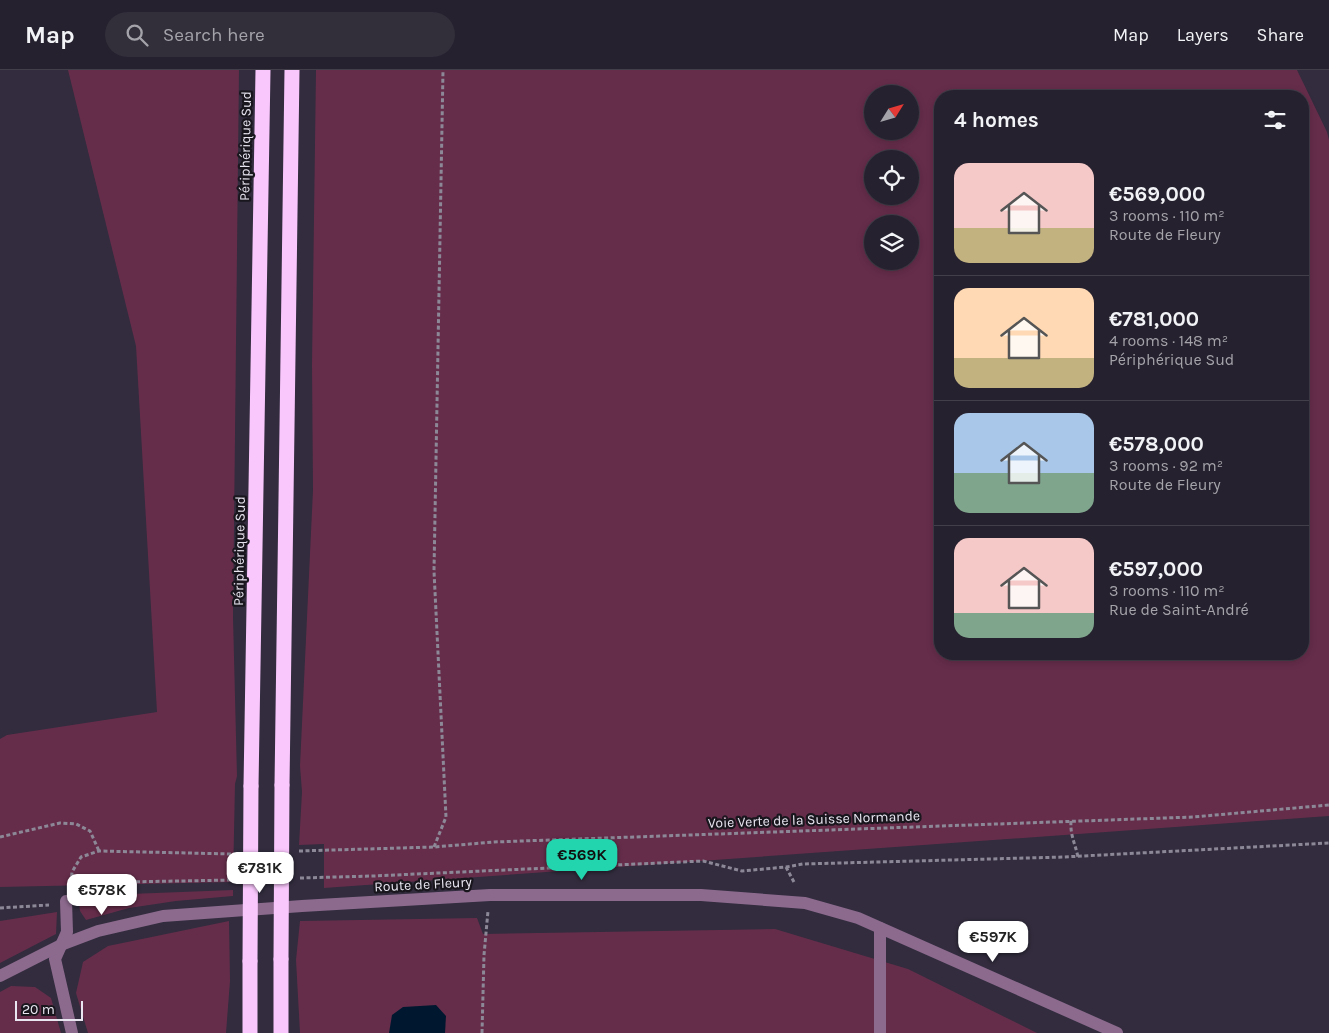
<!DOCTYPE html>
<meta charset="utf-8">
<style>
:root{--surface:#26212e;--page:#322e3a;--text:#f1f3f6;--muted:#a4a3aa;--line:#423e4a;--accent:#22d5af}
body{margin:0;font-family:Karla,sans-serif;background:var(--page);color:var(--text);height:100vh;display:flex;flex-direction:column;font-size:19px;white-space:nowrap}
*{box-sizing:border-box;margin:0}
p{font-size:16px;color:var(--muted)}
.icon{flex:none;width:28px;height:28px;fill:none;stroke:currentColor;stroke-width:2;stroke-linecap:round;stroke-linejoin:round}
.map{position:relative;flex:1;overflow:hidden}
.panel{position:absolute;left:934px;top:20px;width:375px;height:570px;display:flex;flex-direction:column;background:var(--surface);border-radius:20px;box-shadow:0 2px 8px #0003,0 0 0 1px var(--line)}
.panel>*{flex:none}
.needle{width:32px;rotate:53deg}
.buttons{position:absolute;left:864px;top:15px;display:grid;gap:10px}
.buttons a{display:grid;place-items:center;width:55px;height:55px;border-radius:50%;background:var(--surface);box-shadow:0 2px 8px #0003,0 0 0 1px var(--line);font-size:25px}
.scale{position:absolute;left:15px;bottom:12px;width:68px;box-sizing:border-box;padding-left:5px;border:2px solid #e9e6f1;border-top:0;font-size:14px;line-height:18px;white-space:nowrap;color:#e9e6f1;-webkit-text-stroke:4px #19161e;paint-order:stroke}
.price{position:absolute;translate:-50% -42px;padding:0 11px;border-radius:10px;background:#fff;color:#222;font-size:16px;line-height:32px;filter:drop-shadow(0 1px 2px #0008)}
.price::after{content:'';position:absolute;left:50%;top:30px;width:15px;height:11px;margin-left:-8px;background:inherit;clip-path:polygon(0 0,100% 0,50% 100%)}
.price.active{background:var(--accent);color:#111}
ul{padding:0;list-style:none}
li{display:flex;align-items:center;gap:15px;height:125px;padding:0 20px}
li+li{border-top:1px solid var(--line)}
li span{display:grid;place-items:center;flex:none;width:140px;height:100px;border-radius:15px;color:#555}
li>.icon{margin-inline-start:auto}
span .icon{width:60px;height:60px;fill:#fffc;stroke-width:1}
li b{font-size:21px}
h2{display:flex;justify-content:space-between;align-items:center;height:60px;padding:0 20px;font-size:21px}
header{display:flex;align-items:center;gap:30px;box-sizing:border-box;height:70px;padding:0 25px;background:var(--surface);border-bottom:1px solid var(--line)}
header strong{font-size:24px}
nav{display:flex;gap:28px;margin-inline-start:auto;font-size:18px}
.search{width:350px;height:45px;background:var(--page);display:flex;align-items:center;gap:12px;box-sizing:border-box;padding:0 18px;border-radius:28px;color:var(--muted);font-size:19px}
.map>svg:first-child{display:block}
.green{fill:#652d4a;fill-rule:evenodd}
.water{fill:#00182f}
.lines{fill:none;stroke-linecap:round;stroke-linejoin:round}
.path{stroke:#8d8897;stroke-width:3;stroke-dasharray:4 2.5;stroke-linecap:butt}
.minor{stroke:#8c6a8e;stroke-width:12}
.highway{stroke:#fac7fd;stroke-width:15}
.highway-bridge{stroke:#fac7fd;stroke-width:15}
.labels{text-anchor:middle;stroke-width:4.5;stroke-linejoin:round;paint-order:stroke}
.street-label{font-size:14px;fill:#e9e6f1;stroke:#19161e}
</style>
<header>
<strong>Map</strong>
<div class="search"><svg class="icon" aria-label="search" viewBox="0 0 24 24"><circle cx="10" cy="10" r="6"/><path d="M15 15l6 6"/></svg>Search here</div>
<nav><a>Map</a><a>Layers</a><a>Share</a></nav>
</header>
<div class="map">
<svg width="1329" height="963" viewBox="0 0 1329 963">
<rect width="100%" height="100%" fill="#322c3e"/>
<!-- green -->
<g class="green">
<polygon points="68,0 239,0 233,547 237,706 235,714 233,812 0,817 0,669 7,665 157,642 136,276"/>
<path d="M 316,0 L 1297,0 L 1327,62 L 1329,70 L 1329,746 L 324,818 L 324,774 L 299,775 L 302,722 L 300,696 L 313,420 L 312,295 ZM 872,24 L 910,24 L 910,61 L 872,61 ZM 940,26 L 1302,26 L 1302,584 L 940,584 ZM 872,89 L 910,89 L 910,126 L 872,126 ZM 872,154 L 910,154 L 910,191 L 872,191 Z"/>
<polygon points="233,820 233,826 176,831 129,838 86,850 80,841 78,826"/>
<polygon points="57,842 56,864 0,893 0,851"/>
<polygon points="477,848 483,864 775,859 908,899 1037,963 300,963 296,890 300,851"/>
<polygon points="229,851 230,911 226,963 88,963 76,923 83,892 108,876"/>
<polygon points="11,916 35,917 51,928 61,963 0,963 0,922"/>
</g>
<!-- water -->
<polygon class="water" points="436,935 446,946 445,963 389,963 392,945 403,937"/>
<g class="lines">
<!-- path -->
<g class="path">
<path d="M 1071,751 C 1070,765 1075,773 1078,787"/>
<polyline points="0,767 60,753 76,754 90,761 99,781"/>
<polyline points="434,777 446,747 434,501 443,0"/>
<polyline points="299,781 434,777 494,772 1193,747 1329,735"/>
<polyline points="786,797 795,814"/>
<polyline points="300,808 373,806 703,791 742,801 786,797 803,794 1064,787 1329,773"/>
<polyline points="71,813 233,810"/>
<polyline points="71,813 72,802 81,787 99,781 232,784"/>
<polyline points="0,838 49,835"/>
<polyline points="482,963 484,885 488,841"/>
</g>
<!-- minor -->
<g class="minor">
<polyline points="66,831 67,862 55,889 72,963"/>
<polyline points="0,906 61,875 98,861 163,846 302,836 490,825 701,825 805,833 858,848 1117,963"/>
<polyline points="880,963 880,858"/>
</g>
<!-- highway -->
<g class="highway">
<polyline points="282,715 292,0"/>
<polyline points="251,716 263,0"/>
<polyline points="281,889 281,963"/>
<polyline points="250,963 250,891"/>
</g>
<!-- highway-bridge -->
<g class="highway-bridge">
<polyline points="281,889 282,715"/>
<polyline points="250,891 251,716"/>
</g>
</g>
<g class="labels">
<!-- street labels -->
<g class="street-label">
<text transform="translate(245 76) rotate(-89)" y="5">Périphérique Sud</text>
<text transform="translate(239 481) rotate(-89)" y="5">Périphérique Sud</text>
<text transform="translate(814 749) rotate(-2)" y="5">Voie Verte de la Suisse Normande</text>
<text transform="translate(423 814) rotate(-3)" y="5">Route de Fleury</text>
</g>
</g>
</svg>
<div class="buttons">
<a><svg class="needle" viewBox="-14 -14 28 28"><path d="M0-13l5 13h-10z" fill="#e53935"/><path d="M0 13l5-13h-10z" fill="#a4a3aa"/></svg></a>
<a><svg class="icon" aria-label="locate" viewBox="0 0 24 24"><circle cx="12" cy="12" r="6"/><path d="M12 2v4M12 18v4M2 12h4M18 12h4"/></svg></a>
<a><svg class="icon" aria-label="layers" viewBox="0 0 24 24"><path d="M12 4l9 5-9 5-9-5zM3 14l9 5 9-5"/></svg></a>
</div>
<div class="scale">20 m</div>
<b class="price active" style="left:582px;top:811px">€569K</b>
<b class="price" style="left:260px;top:824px">€781K</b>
<b class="price" style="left:102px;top:846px">€578K</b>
<b class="price" style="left:993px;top:893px">€597K</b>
<section class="panel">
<h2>4 homes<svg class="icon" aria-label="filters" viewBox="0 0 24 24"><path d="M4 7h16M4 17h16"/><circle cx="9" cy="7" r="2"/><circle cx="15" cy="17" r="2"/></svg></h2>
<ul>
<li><span style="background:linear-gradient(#f6c9c9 65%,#c2b280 0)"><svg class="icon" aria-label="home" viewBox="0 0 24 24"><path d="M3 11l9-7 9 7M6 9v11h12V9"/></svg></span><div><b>€569,000</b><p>3 rooms · 110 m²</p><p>Route de Fleury</p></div></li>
<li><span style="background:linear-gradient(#ffd9b3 70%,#c2b280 0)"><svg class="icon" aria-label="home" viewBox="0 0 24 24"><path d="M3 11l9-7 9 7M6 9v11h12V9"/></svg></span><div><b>€781,000</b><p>4 rooms · 148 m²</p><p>Périphérique Sud</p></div></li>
<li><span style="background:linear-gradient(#a9c7e8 60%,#7fa58c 0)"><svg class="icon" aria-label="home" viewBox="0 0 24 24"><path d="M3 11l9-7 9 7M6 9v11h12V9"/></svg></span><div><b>€578,000</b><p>3 rooms · 92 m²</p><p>Route de Fleury</p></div></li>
<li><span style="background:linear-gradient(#f6c9c9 75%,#7fa58c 0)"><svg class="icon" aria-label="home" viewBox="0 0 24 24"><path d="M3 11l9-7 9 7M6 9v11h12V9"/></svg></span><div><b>€597,000</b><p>3 rooms · 110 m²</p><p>Rue de Saint-André</p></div></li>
</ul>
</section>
</div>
